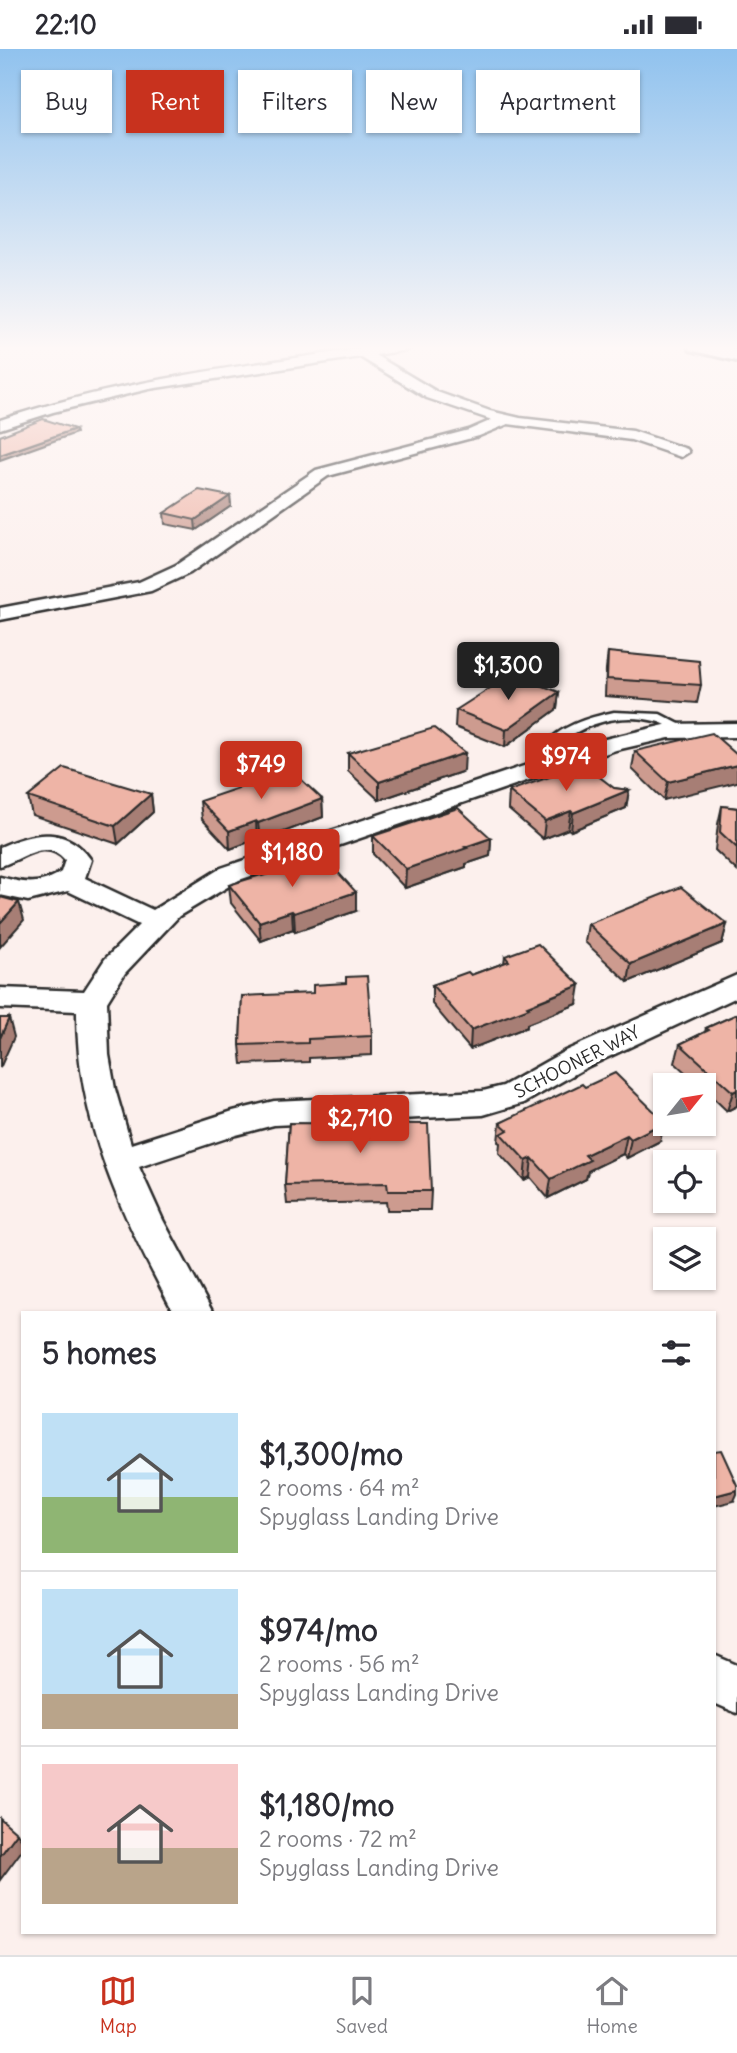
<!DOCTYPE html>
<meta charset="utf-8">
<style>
:root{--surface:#fff;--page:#f7f7f7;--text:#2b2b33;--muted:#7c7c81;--line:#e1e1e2;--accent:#c8321e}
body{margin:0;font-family:Delius,sans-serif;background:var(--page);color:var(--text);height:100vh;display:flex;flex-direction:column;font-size:26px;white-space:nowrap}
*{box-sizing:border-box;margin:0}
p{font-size:23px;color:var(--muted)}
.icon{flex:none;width:38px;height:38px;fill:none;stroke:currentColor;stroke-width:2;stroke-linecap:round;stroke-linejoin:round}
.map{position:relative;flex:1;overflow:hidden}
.side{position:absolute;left:21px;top:1262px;width:695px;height:623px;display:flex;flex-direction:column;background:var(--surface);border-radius:0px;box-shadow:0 2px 5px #0004}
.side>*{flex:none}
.top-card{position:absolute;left:21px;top:21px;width:696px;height:63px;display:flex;gap:14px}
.needle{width:46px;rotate:60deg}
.tools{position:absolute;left:653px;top:1024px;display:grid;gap:14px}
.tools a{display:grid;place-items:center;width:63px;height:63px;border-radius:0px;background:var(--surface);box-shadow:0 2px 5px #0004;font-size:35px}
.price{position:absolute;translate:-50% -60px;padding:0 16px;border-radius:7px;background:var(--accent);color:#fff;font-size:23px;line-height:46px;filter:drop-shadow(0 2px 4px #0008)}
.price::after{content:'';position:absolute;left:50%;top:42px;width:21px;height:16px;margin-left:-10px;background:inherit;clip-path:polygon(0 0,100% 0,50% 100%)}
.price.selected{background:#222;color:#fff}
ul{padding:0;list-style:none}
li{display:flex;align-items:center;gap:21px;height:175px;padding:0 21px}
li+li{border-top:2px solid var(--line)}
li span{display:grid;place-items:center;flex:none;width:196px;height:140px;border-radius:0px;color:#555}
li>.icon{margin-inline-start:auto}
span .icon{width:84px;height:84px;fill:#fffc;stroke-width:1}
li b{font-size:30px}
h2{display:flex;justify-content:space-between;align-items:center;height:84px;padding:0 21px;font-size:30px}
.pill{padding:0 24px;border-radius:0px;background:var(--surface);box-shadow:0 2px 5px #0004;font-size:24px;line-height:63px}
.pill.selected{background:var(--accent);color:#fff}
.status{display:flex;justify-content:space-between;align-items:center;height:49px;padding:0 35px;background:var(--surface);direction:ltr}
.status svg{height:19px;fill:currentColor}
.dock{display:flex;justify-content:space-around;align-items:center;height:98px;border-top:2px solid var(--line);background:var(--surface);font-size:19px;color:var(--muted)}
.dock a{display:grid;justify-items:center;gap:4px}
.dock .selected{color:var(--accent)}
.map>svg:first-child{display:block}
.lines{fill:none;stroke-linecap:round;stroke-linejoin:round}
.service-casing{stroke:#2b2b2b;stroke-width:5}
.minor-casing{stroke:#2b2b2b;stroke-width:5}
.tertiary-casing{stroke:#2b2b2b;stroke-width:6}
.secondary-casing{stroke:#2b2b2b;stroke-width:6}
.service{fill:#fff;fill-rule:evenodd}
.minor{fill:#fff;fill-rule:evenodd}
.tertiary{fill:#fff;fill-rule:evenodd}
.secondary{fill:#fff;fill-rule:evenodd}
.wall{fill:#cd9b8f;stroke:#2b2b2b;stroke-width:2}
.shaded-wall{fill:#a77e74;stroke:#2b2b2b;stroke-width:2}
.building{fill:#eeb4a6;stroke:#2b2b2b;stroke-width:2}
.labels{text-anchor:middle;stroke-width:7;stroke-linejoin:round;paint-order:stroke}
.street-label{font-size:18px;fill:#2b2b2b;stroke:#fff}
</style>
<div class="status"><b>22:10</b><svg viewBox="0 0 49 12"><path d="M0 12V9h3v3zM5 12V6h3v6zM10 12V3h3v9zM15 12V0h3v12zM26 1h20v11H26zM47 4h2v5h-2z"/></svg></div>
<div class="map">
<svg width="737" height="1906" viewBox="0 0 737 1906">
<rect width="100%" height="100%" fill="#fcf0ed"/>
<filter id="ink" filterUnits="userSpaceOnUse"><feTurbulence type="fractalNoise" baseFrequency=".0143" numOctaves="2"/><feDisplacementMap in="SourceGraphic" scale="14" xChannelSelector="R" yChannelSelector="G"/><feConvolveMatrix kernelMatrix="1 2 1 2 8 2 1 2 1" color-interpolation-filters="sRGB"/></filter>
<g filter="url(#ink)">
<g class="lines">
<defs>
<path id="service" d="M 614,663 L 660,665 L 691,681 L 685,685 C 675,682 666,674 655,672 C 619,663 580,675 553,700 L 559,714 L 557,717 L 549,717 L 541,699 C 560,677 586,669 614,663 Z"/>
<g id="minor">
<path d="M 379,297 L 413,297 L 407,301 L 375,306 L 437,343 L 490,362 L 520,369 L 633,382 L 687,400 L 689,403 L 681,408 L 631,391 L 508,375 L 479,387 L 328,427 L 190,524 L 151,542 L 0,571 L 0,559 L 139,533 L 176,516 L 316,421 L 469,381 L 492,371 L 427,349 L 360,308 L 149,340 L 53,363 L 0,380 L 0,371 C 123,330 251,316 379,297 Z"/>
<path d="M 737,674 L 737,688 L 669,689 L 616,701 L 239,831 L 179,867 L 125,924 L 107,953 L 109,1006 L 115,1040 L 131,1095 L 233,1062 L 274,1052 L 483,1042 L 503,1037 L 565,1002 L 737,926 L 737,948 L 587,1018 L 524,1054 L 483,1066 L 274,1076 L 236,1086 L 139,1118 L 163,1171 L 213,1264 L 174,1264 C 123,1169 76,1072 77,962 L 0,959 L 0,939 L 84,942 L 105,910 L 139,876 L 68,842 L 28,852 L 0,846 L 0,828 C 24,834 38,838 61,823 L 65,811 C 45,788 22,811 0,817 L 0,798 C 34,782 68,777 91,811 L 85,829 L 153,861 L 221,819 L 601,691 L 669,675 Z"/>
<polygon points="714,1606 737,1616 737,1664 714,1654"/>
</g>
<polygon id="tertiary" points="688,297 718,297 737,302 737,312 690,301"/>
<polygon id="secondary" points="705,297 729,297 736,303 728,308"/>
</defs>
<!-- service casing -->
<use href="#service" class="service-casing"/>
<!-- minor casing -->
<use href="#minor" class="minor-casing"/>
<!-- tertiary casing -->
<use href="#tertiary" class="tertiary-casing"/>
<!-- secondary casing -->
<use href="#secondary" class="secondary-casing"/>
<!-- service -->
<use href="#service" class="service"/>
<!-- minor -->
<use href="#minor" class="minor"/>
<!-- tertiary -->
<use href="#tertiary" class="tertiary"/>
<!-- secondary -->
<use href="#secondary" class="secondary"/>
</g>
<!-- wall -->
<g class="wall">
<polygon points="230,447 231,457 196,481 165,475 164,464"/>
<polygon points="608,603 701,636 697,654 605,647 606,620"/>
<polygon points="559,643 557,660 505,698 455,678 456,661"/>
<polygon points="635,702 737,706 664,751 632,720"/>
<polygon points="348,704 464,722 379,751 348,722"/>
<polygon points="614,739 629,741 626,759 571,782 568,780 543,790 508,760 509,742"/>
<polygon points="151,745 153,763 118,795 32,766 28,748"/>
<polygon points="322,750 323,768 260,792 257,790 230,800 202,770 200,752"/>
<polygon points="722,757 737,759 737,822 715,801 718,775"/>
<polygon points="373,787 491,789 490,807 466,815 466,818 405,839 373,805"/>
<polygon points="262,827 356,862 295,883 293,880 261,892 231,854 229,836"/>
<polygon points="588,875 727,875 722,894 628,933 585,893"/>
<polygon points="505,907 577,955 527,975 527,978 470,1000 432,955 432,936 471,926 504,914"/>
<polygon points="242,947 372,987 372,1006 309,1009 309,1013 242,1015 240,996"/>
<polygon points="737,965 737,1057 727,1062 704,1040 704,1036 699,1036 675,1014 680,995 705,983 706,979"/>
<polygon points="585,1038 660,1092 627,1109 623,1105 588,1122 586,1130 548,1149 530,1128 524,1131 499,1104 500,1094 498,1093 500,1074"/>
<polygon points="289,1074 431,1142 430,1161 387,1161 386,1153 287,1155 285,1136"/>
</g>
<!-- shaded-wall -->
<g class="shaded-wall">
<polygon points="75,380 76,384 0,411 0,406"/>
<polygon points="230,447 231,457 196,481 195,471"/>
<polygon points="559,643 557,660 505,698 506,681"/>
<polygon points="465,704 464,722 379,751 379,733"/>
<polygon points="737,716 737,733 664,751 668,733"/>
<polygon points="629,741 626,759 571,782 573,764"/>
<polygon points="151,745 153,763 118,795 115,777"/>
<polygon points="322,750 323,768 260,792 258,774"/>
<polygon points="571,762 568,780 543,790 545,772"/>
<polygon points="256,772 257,790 230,800 229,782"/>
<polygon points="491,789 490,807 466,815 466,818 405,839 406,820"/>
<polygon points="356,843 356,862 295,883 294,864"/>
<polygon points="19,853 24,871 0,898 0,874"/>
<polygon points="292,862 293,880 261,892 259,873"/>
<polygon points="727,875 722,894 628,933 631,915"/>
<polygon points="580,936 577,955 527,975 527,978 470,1000 471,981"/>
<polygon points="9,969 14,988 0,1019 0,989"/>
<polygon points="737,1041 737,1057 727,1062 733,1043"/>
<polygon points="665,1073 660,1092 627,1109 631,1090"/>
<polygon points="627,1086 623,1105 588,1122 586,1130 548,1149 551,1130 585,1106"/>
<polygon points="532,1109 530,1128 524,1131 526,1112"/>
<polygon points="737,1441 737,1445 734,1452 714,1457 714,1447"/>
<polygon points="17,1784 23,1792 23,1800 0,1831 0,1807"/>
</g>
<!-- building -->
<g class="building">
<polygon points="43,370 75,380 0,406 0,387"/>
<polygon points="199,441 230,447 195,471 164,464"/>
<polygon points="608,603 699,612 701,636 607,630"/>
<polygon points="512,625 559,643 506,681 456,661"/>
<polygon points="434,679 465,704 379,733 348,704"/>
<polygon points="712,684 737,706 737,716 668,733 635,702"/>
<polygon points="584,716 614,739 629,741 573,764 571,762 545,772 509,742"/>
<polygon points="64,719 151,745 115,777 28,748"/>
<polygon points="291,721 322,750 258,774 256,772 229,782 200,752"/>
<polygon points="722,757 737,759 737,799 720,783"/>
<polygon points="458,759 491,789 465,798 467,799 406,820 373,787"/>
<polygon points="323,807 356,843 294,864 292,862 259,873 229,836 261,826 262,827"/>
<polygon points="681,838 727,875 631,915 588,875"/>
<polygon points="0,848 19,853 0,874"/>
<polygon points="538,895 580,936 527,957 529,959 471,981 432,936 468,923 471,926 509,912 505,907"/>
<polygon points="367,927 372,987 308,990 308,994 240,996 242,947 313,944 313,936 346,934 346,928"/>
<polygon points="737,965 737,1041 733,1043 680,995 709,981 706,979"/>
<polygon points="0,969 9,969 0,989"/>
<polygon points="615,1024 665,1073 631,1090 627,1086 585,1106 590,1111 551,1130 532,1109 526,1112 501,1085 508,1081 500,1074 582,1035 585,1038"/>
<polygon points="289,1074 428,1075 431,1142 388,1142 387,1134 285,1136"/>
<polygon points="721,1401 737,1436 737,1441 714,1447 714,1402"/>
<polygon points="0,1769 17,1784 0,1807"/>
</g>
</g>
<!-- sky -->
<linearGradient id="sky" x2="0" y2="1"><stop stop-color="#90c2ee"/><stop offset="0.53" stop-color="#fef8f7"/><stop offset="1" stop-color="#fef8f7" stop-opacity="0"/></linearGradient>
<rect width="737" height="564" fill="url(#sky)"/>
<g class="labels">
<!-- street labels -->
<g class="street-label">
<text transform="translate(577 1013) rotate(-27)" y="6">SCHOONER WAY</text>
</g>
</g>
</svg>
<div class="tools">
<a><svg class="needle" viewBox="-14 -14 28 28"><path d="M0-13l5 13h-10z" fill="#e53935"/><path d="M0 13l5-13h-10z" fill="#7c7c81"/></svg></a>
<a><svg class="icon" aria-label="locate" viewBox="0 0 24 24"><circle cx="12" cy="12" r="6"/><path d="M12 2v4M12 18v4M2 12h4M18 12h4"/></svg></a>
<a><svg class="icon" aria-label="layers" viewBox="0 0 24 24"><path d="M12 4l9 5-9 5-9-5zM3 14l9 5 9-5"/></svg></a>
</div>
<b class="price selected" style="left:508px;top:653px">$1,300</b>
<b class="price" style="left:566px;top:744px">$974</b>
<b class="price" style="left:261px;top:752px">$749</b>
<b class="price" style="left:292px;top:840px">$1,180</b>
<b class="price" style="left:360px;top:1106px">$2,710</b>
<div class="top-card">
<a class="pill">Buy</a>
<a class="pill selected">Rent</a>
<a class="pill">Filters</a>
<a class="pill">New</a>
<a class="pill">Apartment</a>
</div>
<section class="side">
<h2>5 homes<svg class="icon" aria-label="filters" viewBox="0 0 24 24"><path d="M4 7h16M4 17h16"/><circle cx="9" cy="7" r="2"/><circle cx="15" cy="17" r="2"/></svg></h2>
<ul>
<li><span style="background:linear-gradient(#bfe0f5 60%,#8fb573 0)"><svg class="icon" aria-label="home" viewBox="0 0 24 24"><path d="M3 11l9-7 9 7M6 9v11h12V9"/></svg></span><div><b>$1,300/mo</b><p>2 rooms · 64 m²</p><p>Spyglass Landing Drive</p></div></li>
<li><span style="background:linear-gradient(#bfe0f5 75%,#b9a48a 0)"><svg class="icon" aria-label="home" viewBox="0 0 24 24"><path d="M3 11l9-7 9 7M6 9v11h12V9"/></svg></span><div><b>$974/mo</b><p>2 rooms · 56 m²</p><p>Spyglass Landing Drive</p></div></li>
<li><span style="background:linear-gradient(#f6c9c9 60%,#b9a48a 0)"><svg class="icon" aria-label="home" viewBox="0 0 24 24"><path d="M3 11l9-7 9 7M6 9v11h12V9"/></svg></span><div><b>$1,180/mo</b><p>2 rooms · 72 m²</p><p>Spyglass Landing Drive</p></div></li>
</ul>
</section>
</div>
<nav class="dock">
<a class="selected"><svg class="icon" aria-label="map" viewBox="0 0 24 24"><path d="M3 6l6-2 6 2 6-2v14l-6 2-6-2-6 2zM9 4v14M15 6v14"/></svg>Map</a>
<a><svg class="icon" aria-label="saved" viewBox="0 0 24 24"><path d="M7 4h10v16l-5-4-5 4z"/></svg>Saved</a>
<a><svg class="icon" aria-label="home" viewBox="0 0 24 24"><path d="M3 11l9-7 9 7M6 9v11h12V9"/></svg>Home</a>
</nav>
